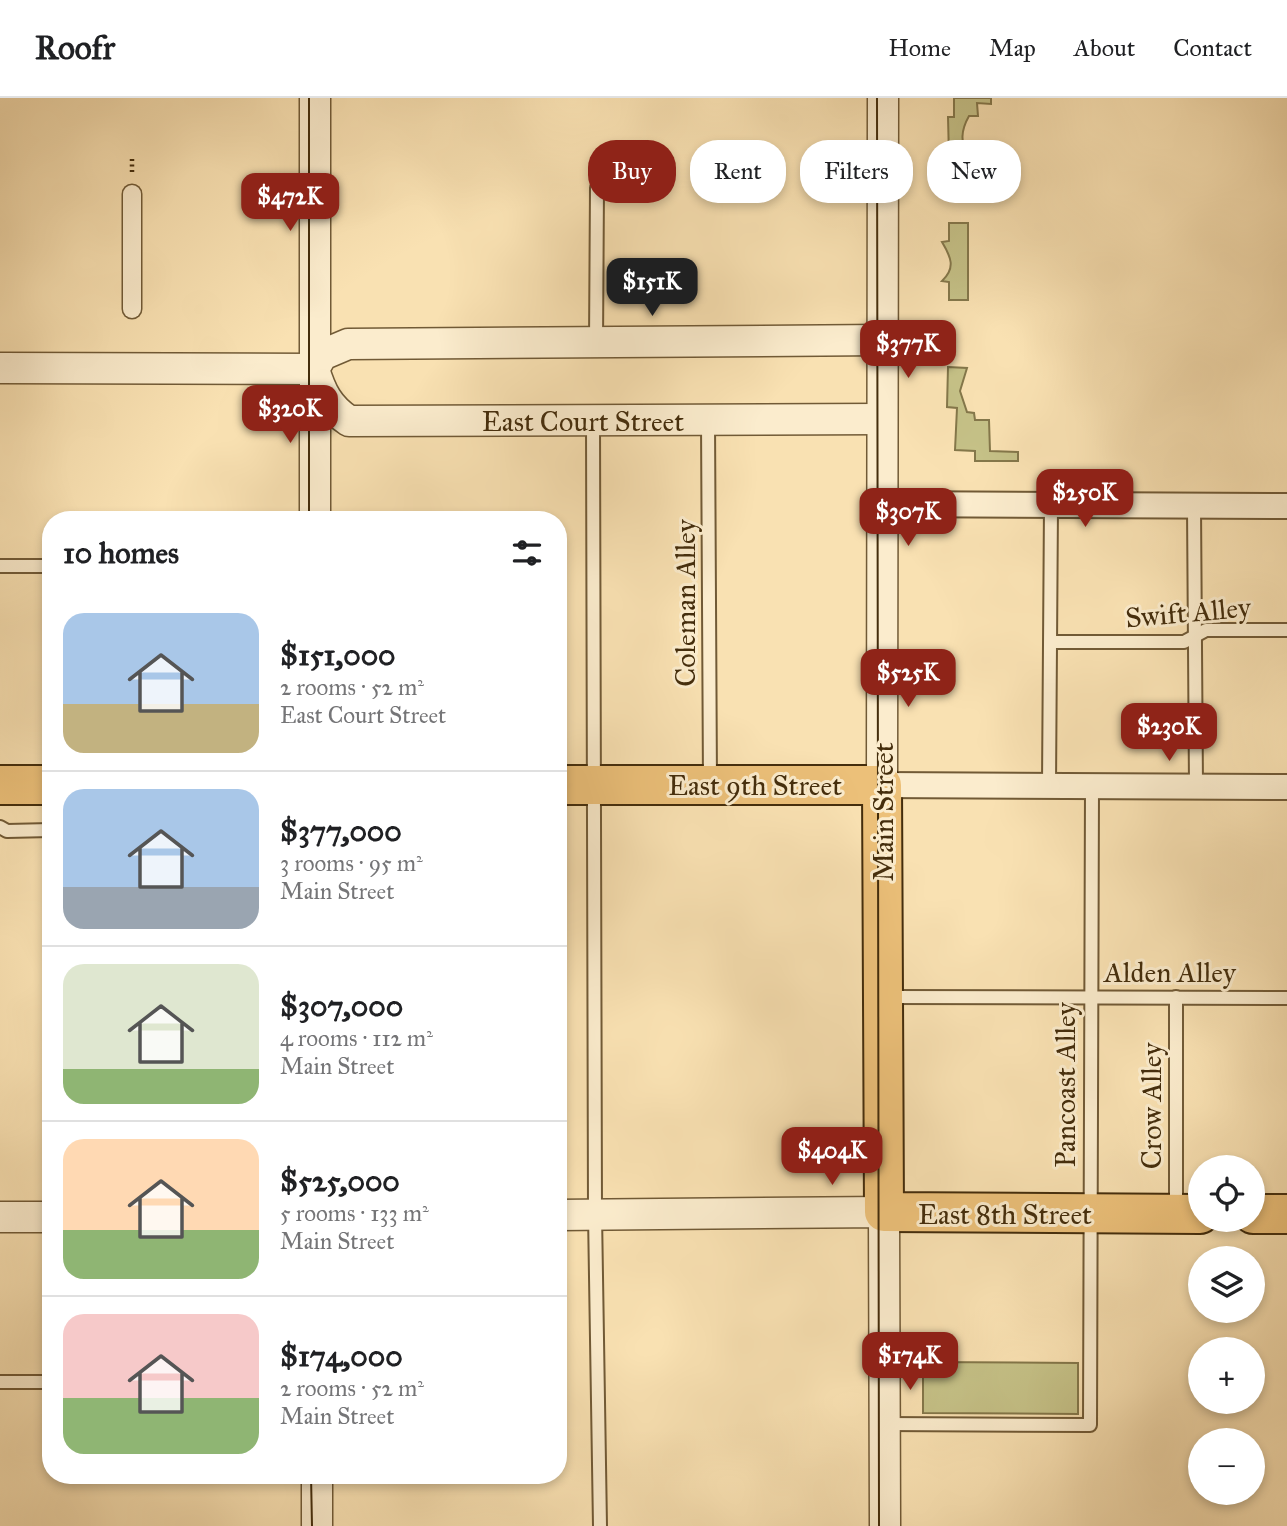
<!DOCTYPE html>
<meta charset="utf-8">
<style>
:root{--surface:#fff;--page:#f2f2f2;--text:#202124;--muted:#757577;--line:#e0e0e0;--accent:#8f2418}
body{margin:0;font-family:"IM FELL Great Primer",serif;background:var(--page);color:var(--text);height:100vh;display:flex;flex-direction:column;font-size:26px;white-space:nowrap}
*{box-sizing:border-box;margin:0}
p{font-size:23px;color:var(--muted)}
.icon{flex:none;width:38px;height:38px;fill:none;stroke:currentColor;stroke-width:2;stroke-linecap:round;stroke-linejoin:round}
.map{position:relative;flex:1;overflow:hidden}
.details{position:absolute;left:42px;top:413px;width:525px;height:973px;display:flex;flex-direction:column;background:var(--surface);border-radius:28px;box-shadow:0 4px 10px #0003}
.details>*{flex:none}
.banner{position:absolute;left:588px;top:42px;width:593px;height:63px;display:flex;gap:14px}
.fabs{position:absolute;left:1188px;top:1057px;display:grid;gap:14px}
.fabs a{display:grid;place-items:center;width:77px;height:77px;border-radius:50%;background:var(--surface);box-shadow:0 4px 10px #0003;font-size:35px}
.price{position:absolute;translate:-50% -60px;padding:0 16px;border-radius:14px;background:var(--accent);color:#fff;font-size:23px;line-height:46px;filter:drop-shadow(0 2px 4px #0008)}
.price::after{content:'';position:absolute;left:50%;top:42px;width:21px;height:16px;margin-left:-10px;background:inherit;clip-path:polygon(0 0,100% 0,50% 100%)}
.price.current{background:#222;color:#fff}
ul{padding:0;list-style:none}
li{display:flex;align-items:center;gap:21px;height:175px;padding:0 21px}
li+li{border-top:2px solid var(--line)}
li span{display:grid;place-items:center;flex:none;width:196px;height:140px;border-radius:21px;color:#555}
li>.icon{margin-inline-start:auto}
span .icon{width:84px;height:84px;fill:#fffc;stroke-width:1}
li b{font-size:30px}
h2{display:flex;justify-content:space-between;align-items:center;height:84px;padding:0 21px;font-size:30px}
.chip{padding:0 24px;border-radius:28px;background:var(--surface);box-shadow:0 4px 10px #0003;font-size:24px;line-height:63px}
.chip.current{background:var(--accent);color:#fff}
header{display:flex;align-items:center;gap:42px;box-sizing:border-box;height:98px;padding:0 35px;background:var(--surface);border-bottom:2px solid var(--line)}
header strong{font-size:33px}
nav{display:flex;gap:38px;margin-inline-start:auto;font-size:24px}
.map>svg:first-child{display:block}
.green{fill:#c5c187;stroke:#84774a;stroke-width:2}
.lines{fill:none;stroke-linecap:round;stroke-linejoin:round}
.service-casing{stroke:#715a36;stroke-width:16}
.pedestrian-casing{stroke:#715a36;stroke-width:21}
.minor-casing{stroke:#715a36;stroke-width:28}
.tertiary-casing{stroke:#715a36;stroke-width:33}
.primary-casing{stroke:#442d0c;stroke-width:42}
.path{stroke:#442d0c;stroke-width:4.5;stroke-dasharray:2 3.5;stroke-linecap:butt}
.service{stroke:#fbeccd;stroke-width:12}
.pedestrian{stroke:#fbeccd;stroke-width:18}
.minor{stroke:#fbeccd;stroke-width:24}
.tertiary{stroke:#fbeccd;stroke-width:30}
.primary{stroke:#ecc079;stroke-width:38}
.tram{stroke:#442d0c;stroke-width:2}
.labels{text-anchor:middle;stroke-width:6;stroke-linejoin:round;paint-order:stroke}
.street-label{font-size:28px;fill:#442d0c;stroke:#fbeccd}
</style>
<header>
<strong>Roofr</strong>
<nav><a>Home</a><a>Map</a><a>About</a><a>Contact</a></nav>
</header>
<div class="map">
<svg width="1287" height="1428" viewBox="0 0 1287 1428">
<rect width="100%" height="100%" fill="#f9e1b2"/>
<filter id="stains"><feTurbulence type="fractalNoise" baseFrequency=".00286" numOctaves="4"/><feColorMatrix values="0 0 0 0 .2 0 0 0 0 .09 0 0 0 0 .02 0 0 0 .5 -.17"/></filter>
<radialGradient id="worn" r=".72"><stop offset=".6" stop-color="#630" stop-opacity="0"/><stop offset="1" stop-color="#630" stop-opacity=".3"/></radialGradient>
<!-- green -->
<g class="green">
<path d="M 954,0 L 991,0 L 991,6 L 977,5 L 978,18 L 969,18 C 961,32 960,44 968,59 L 949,59 L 948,19 L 954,19 Z"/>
<path d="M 949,125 L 968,125 L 968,202 L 949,202 L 949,184 L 942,183 C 956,170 951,159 942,144 L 949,143 Z"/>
<polygon points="948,269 967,270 960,293 967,314 974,315 975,322 989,322 990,353 1018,354 1018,363 975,363 975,353 955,352 957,310 947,309"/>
<polygon points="923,1264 1078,1265 1078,1316 923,1315"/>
</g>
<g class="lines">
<defs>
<g id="service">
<polyline points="596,245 597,90"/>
<polyline points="708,323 710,684"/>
<polyline points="593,324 595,1116 600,1428"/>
<polyline points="1194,409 1196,688"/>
<polyline points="0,468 51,468"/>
<polyline points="1052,544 1184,544 1206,532 1287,532"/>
<polyline points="1049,687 1051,408"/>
<polyline points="0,729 7,733 51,732"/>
<polyline points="888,899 1287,900"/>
<polyline points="1176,1112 1176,899"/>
<polyline points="0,1284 51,1284"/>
<polyline points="884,1326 1090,1327 1092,689"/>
</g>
<polyline id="pedestrian" points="132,96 132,211"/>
<g id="minor">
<polyline points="883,406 1287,408"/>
<polyline points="882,687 1287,689"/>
</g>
<g id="tertiary">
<polyline points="315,0 315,422"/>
<polyline points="0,270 314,271"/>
<path d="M 882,321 L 349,323 C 328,309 321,294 314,271 L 322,257 L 348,246 L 883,242"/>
<polyline points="882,687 883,0"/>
<polyline points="558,1117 884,1114 885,1428"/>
<polyline points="0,1119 51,1119"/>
<polyline points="317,1377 317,1428"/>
</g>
<g id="primary">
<polyline points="0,687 51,687"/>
<polyline points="558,687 882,687 884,1114 1200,1116"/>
<polyline points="1253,1116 1287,1116"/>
</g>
</defs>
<!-- service casing -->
<use href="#service" class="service-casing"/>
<!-- pedestrian casing -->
<use href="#pedestrian" class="pedestrian-casing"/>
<!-- minor casing -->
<use href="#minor" class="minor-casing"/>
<!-- tertiary casing -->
<use href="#tertiary" class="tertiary-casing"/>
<!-- primary casing -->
<use href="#primary" class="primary-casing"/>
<!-- path -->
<polyline class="path" points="132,61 132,77"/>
<!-- service -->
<use href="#service" class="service"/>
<!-- pedestrian -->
<use href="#pedestrian" class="pedestrian"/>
<!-- minor -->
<use href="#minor" class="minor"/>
<!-- tertiary -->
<use href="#tertiary" class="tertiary"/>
<!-- primary -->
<use href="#primary" class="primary"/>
<!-- tram -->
<g class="tram">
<polyline points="309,0 309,422"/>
<polyline points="877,0 879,1428"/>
<polyline points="311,1377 312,1428"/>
</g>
</g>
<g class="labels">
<!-- street labels -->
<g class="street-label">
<text x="583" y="333">East Court Street</text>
<text transform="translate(685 505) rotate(-90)" y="10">Coleman Alley</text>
<text transform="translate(1188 514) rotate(-5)" y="10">Swift Alley</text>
<text x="755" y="697">East 9th Street</text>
<text transform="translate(883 714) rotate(-90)" y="10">Main Street</text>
<text x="1170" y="884">Alden Alley</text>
<text transform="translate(1065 987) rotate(-90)" y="10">Pancoast Alley</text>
<text transform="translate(1151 1008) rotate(-90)" y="10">Crow Alley</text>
<text x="1005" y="1126">East 8th Street</text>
</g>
</g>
<rect width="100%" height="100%" filter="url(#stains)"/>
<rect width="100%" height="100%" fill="url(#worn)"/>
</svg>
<div class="fabs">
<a><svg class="icon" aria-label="locate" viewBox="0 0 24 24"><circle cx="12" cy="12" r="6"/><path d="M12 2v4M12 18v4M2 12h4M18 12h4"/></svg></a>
<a><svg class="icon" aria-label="layers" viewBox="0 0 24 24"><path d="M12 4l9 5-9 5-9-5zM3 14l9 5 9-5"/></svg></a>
<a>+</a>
<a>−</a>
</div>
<b class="price" style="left:290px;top:135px">$472K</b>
<b class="price current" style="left:652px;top:220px">$151K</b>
<b class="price" style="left:908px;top:282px">$377K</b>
<b class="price" style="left:290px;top:347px">$320K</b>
<b class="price" style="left:1085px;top:431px">$250K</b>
<b class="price" style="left:908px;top:450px">$307K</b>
<b class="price" style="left:908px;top:611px">$525K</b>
<b class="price" style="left:1169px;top:665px">$230K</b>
<b class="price" style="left:832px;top:1089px">$404K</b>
<b class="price" style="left:910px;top:1294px">$174K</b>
<div class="banner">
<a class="chip current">Buy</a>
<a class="chip">Rent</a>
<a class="chip">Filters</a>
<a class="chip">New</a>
</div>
<section class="details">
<h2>10 homes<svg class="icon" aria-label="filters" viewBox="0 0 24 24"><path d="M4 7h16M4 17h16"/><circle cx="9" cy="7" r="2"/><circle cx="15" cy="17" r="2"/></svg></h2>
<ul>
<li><span style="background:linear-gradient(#a9c7e8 65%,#c2b280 0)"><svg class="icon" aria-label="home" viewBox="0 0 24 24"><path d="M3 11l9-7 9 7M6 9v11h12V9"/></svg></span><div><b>$151,000</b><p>2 rooms · 52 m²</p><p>East Court Street</p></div></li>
<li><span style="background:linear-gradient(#a9c7e8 70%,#9aa5b1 0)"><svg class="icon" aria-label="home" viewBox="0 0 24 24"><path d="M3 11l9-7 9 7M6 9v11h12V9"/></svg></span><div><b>$377,000</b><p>3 rooms · 95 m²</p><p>Main Street</p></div></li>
<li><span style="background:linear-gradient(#dfe7d0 75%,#8fb573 0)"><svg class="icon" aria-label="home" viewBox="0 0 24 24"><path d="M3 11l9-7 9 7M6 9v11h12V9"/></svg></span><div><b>$307,000</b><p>4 rooms · 112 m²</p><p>Main Street</p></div></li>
<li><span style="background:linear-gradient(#ffd9b3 65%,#8fb573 0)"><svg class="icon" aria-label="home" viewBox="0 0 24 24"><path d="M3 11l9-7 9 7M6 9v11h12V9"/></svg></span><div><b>$525,000</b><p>5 rooms · 133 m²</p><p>Main Street</p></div></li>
<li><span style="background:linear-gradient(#f6c9c9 60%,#8fb573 0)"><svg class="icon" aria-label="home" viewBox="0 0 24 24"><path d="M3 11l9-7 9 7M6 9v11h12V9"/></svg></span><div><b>$174,000</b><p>2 rooms · 52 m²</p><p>Main Street</p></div></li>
</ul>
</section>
</div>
